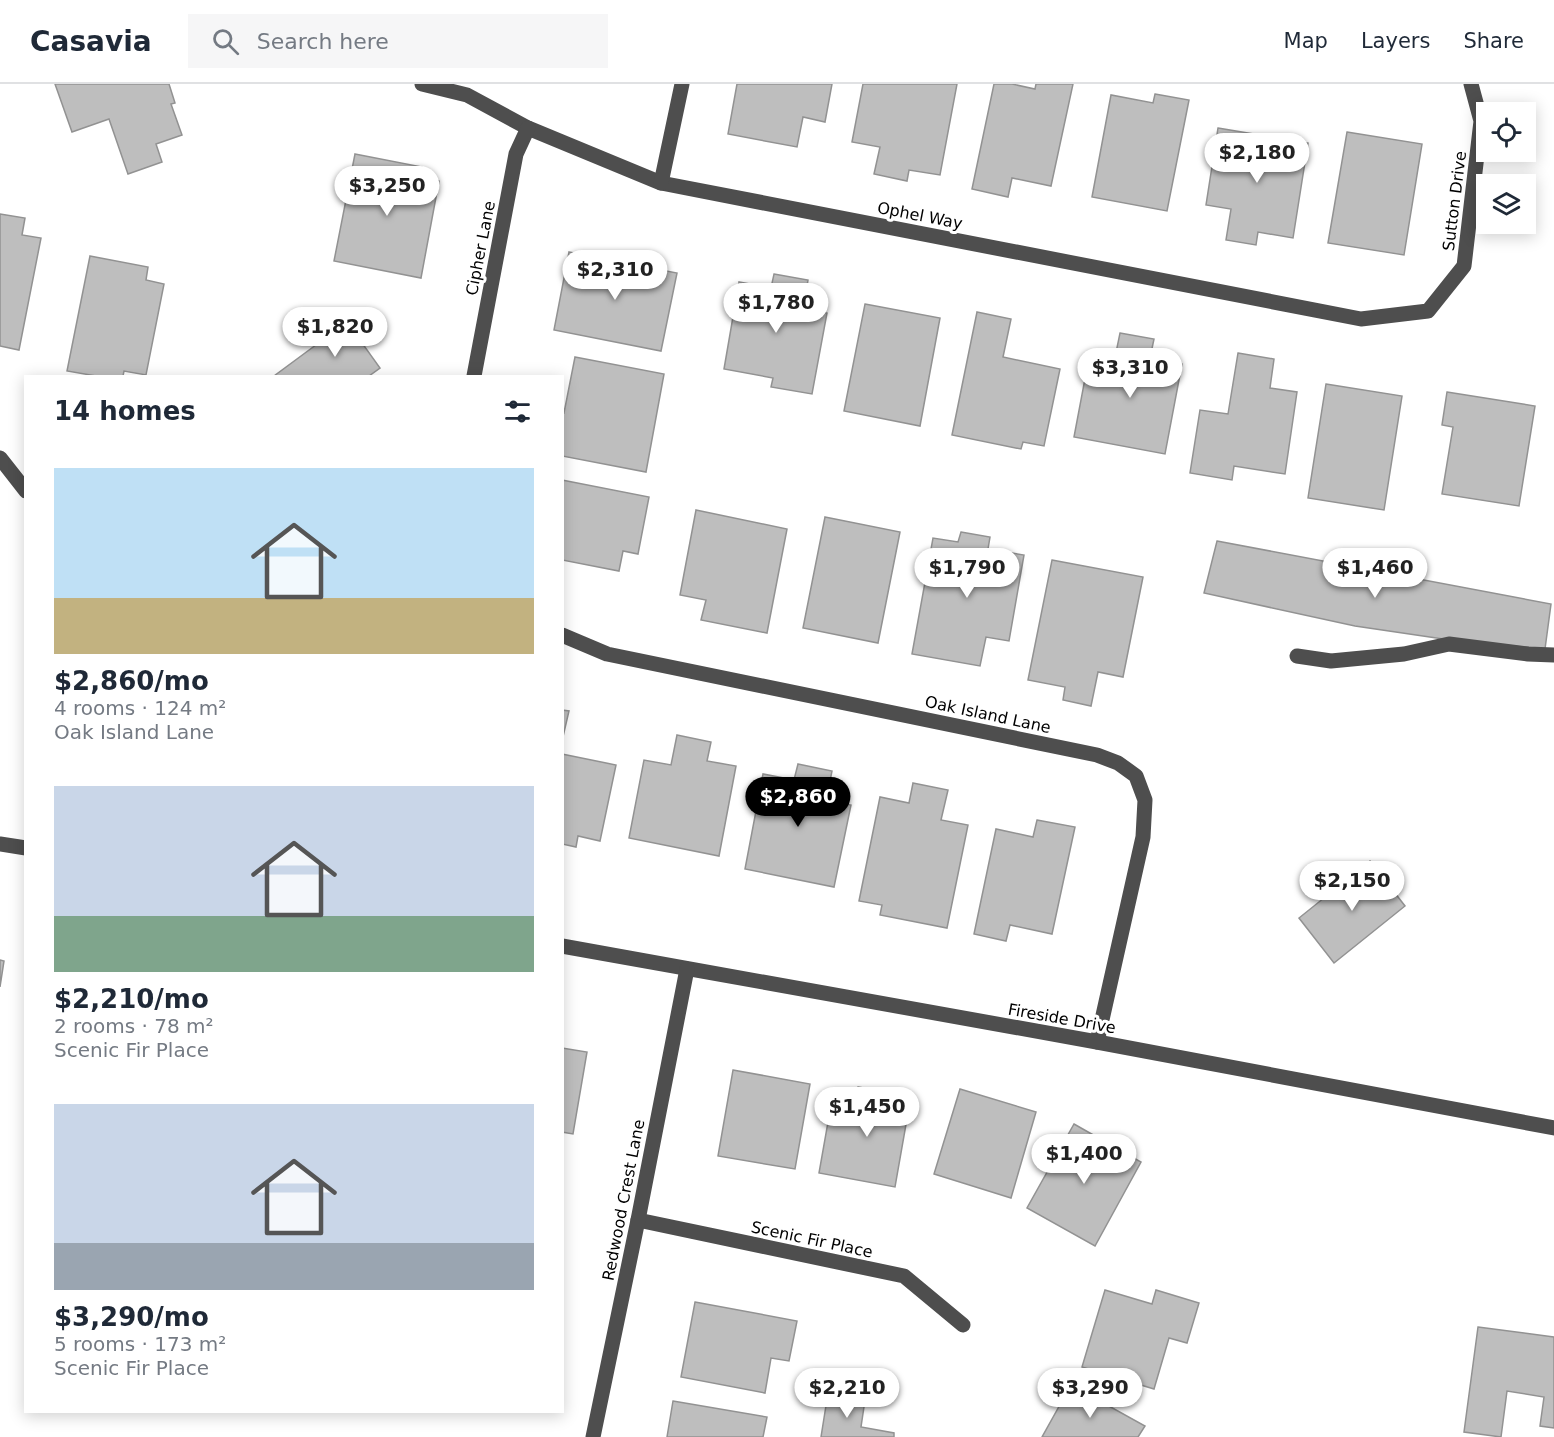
<!DOCTYPE html>
<meta charset="utf-8">
<style>
:root{--surface:#fff;--page:#f6f6f7;--text:#1f2937;--muted:#747a83;--line:#e0e1e3;--accent:#000}
body{margin:0;font-family:"DejaVu Sans",sans-serif;background:var(--page);color:var(--text);height:100vh;display:flex;flex-direction:column;font-size:22px;white-space:nowrap}
*{box-sizing:border-box;margin:0}
p{font-size:20px;color:var(--muted)}
.icon{flex:none;width:33px;height:33px;fill:none;stroke:currentColor;stroke-width:2;stroke-linecap:round;stroke-linejoin:round}
.map{position:relative;flex:1;overflow:hidden}
.side{position:absolute;left:24px;top:291px;width:540px;height:1038px;display:flex;flex-direction:column;background:var(--surface);border-radius:0px;box-shadow:0 3px 15px #0003}
.side>*{flex:none}
.buttons{position:absolute;left:1476px;top:18px;display:grid;gap:12px}
.buttons a{display:grid;place-items:center;width:60px;height:60px;border-radius:0px;background:var(--surface);box-shadow:0 3px 15px #0003;font-size:30px}
.price{position:absolute;translate:-50% -51px;padding:0 14px;border-radius:21px;background:#fff;color:#222;font-size:20px;line-height:39px;filter:drop-shadow(0 2px 3px #0008)}
.price::after{content:'';position:absolute;left:50%;top:36px;width:18px;height:14px;margin-left:-9px;background:inherit;clip-path:polygon(0 0,100% 0,50% 100%)}
.price.on{background:var(--accent);color:#fff}
ul{padding:0;list-style:none}
li{display:grid;align-content:center;gap:12px;height:318px;padding:0 30px}
li span{display:grid;place-items:center;height:186px;border-radius:0px;color:#555}
li>.icon{margin-inline-start:auto}
span .icon{width:108px;height:108px;fill:#fffc;stroke-width:1}
li b{font-size:26px}
h2{display:flex;justify-content:space-between;align-items:center;height:72px;padding:0 30px;font-size:26px}
header{display:flex;align-items:center;gap:36px;box-sizing:border-box;height:84px;padding:0 30px;background:var(--surface);border-bottom:2px solid var(--line)}
header strong{font-size:28px}
nav{display:flex;gap:33px;margin-inline-start:auto;font-size:21px}
.search{width:420px;height:54px;background:var(--page);display:flex;align-items:center;gap:15px;box-sizing:border-box;padding:0 21px;border-radius:0px;color:var(--muted);font-size:22px}
.map>svg:first-child{display:block}
.building{fill:#bebebe;stroke:#929292;stroke-width:1.5}
.lines{fill:none;stroke-linecap:round;stroke-linejoin:round}
.minor{stroke:#4e4e4e;stroke-width:15}
.labels{text-anchor:middle;stroke-width:6;stroke-linejoin:round;paint-order:stroke}
.street-label{font-size:16px;fill:#000;stroke:#fff}
</style>
<header>
<strong>Casavia</strong>
<div class="search"><svg class="icon" aria-label="search" viewBox="0 0 24 24"><circle cx="10" cy="10" r="6"/><path d="M15 15l6 6"/></svg>Search here</div>
<nav><a>Map</a><a>Layers</a><a>Share</a></nav>
</header>
<div class="map">
<svg width="1554" height="1353" viewBox="0 0 1554 1353">
<rect width="100%" height="100%" fill="#fff"/>
<!-- building -->
<g class="building">
<polygon points="55,0 169,0 175,19 171,20 182,51 156,60 162,78 128,90 109,35 72,48"/>
<polygon points="737,0 832,0 825,38 803,33 797,63 728,50"/>
<polygon points="863,0 957,0 940,91 909,86 907,97 874,90 880,63 852,58"/>
<polygon points="994,0 1012,0 1035,5 1036,0 1073,0 1051,102 1012,94 1008,113 972,105"/>
<polygon points="1155,10 1189,16 1167,127 1092,113 1111,11 1153,19"/>
<polygon points="1218,44 1308,59 1293,154 1258,148 1256,161 1226,156 1231,125 1206,121"/>
<polygon points="1347,48 1422,60 1404,171 1328,159"/>
<polygon points="355,70 422,83 420,94 439,97 421,194 334,177"/>
<polygon points="0,130 25,134 22,151 41,154 19,266 0,262"/>
<polygon points="569,168 677,189 661,267 554,246"/>
<polygon points="90,172 148,183 146,196 164,200 146,291 124,287 123,292 96,292 67,287"/>
<polygon points="774,190 808,196 803,225 827,229 812,310 771,303 773,294 724,285 739,198 771,204"/>
<polygon points="865,220 940,234 920,342 844,327"/>
<polygon points="977,228 1011,235 1003,273 1060,285 1044,362 1023,358 1021,365 952,351"/>
<polygon points="347,238 380,284 369,292 274,292"/>
<polygon points="1120,249 1154,255 1150,274 1182,280 1165,370 1074,353 1087,284 1112,288"/>
<polygon points="1238,269 1274,275 1270,304 1297,308 1285,390 1234,382 1232,396 1190,389 1200,326 1228,330"/>
<polygon points="575,273 664,290 646,388 562,372 562,328 564,329"/>
<polygon points="1326,300 1402,312 1384,426 1308,414"/>
<polygon points="1447,308 1535,322 1519,422 1442,410 1453,343 1442,341"/>
<polygon points="562,396 649,413 638,470 623,467 619,487 562,476"/>
<polygon points="696,426 787,445 767,549 701,536 706,516 680,511"/>
<polygon points="825,433 900,448 878,559 803,544"/>
<polygon points="961,448 990,453 988,465 1024,471 1009,557 986,553 980,582 912,570 933,454 958,458"/>
<polygon points="1217,457 1551,520 1545,565 1450,556 1355,542 1204,509"/>
<polygon points="1052,476 1143,493 1123,593 1098,588 1091,622 1063,616 1065,603 1028,596"/>
<polygon points="562,626 569,627 562,657"/>
<polygon points="677,651 711,658 707,677 736,682 719,772 629,754 644,676 671,681"/>
<polygon points="562,670 616,681 600,757 578,752 576,763 562,760"/>
<polygon points="798,680 832,687 826,717 851,721 834,803 745,785 763,690 794,696"/>
<polygon points="913,699 948,706 941,736 968,741 947,844 880,831 882,821 859,817 880,713 909,719"/>
<polygon points="1037,736 1075,743 1052,850 1010,841 1006,857 974,850 996,745 1033,753"/>
<polygon points="1370,777 1405,822 1334,879 1299,834"/>
<polygon points="0,876 4,877 0,903"/>
<polygon points="562,964 587,968 573,1050 562,1048"/>
<polygon points="733,986 810,1000 795,1085 718,1072"/>
<polygon points="858,1003 911,1012 895,1103 819,1089 831,1021 854,1025"/>
<polygon points="960,1005 1036,1028 1011,1114 934,1090"/>
<polygon points="1074,1040 1141,1078 1095,1162 1027,1124"/>
<polygon points="1105,1206 1152,1220 1156,1206 1199,1219 1187,1259 1169,1254 1154,1305 1082,1283"/>
<polygon points="695,1218 797,1237 789,1277 771,1274 765,1309 681,1293"/>
<polygon points="1478,1243 1554,1253 1554,1344 1540,1342 1544,1313 1507,1307 1501,1353 1464,1348"/>
<polygon points="1071,1301 1145,1342 1138,1353 1042,1353"/>
<polygon points="828,1309 865,1316 861,1343 894,1349 894,1353 821,1353"/>
<polygon points="673,1317 767,1333 763,1353 667,1353"/>
</g>
<g class="lines">
<!-- minor -->
<g class="minor">
<polyline points="422,0 467,11 528,44 661,99 1361,235 1428,227 1464,182 1481,37 1471,0"/>
<polyline points="661,99 682,0"/>
<polyline points="474,292 516,70 528,44"/>
<polyline points="0,374 26,407"/>
<polyline points="562,551 607,570 1097,671 1118,679 1136,692 1145,716 1143,753 1097,958"/>
<polyline points="1297,572 1331,577 1404,570 1449,560 1528,570 1554,571"/>
<polyline points="0,760 26,764"/>
<polyline points="562,862 1097,958 1554,1044"/>
<polyline points="638,1136 904,1192 963,1241"/>
<polyline points="593,1353 638,1136 687,885"/>
</g>
</g>
<g class="labels">
<!-- street labels -->
<g class="street-label">
<text transform="translate(1454 117) rotate(-83)" y="6">Sutton Drive</text>
<text transform="translate(920 131) rotate(11)" y="6">Ophel Way</text>
<text transform="translate(480 164) rotate(-79)" y="6">Cipher Lane</text>
<text transform="translate(988 630) rotate(12)" y="6">Oak Island Lane</text>
<text transform="translate(1062 934) rotate(10)" y="6">Fireside Drive</text>
<text transform="translate(623 1116) rotate(-79)" y="6">Redwood Crest Lane</text>
<text transform="translate(812 1155) rotate(12)" y="6">Scenic Fir Place</text>
</g>
</g>
</svg>
<div class="buttons">
<a><svg class="icon" aria-label="locate" viewBox="0 0 24 24"><circle cx="12" cy="12" r="6"/><path d="M12 2v4M12 18v4M2 12h4M18 12h4"/></svg></a>
<a><svg class="icon" aria-label="layers" viewBox="0 0 24 24"><path d="M12 4l9 5-9 5-9-5zM3 14l9 5 9-5"/></svg></a>
</div>
<b class="price" style="left:1257px;top:100px">$2,180</b>
<b class="price" style="left:387px;top:133px">$3,250</b>
<b class="price" style="left:615px;top:217px">$2,310</b>
<b class="price" style="left:776px;top:250px">$1,780</b>
<b class="price" style="left:335px;top:274px">$1,820</b>
<b class="price" style="left:1130px;top:315px">$3,310</b>
<b class="price" style="left:967px;top:515px">$1,790</b>
<b class="price" style="left:1375px;top:515px">$1,460</b>
<b class="price on" style="left:798px;top:744px">$2,860</b>
<b class="price" style="left:1352px;top:828px">$2,150</b>
<b class="price" style="left:867px;top:1054px">$1,450</b>
<b class="price" style="left:1084px;top:1101px">$1,400</b>
<b class="price" style="left:847px;top:1335px">$2,210</b>
<b class="price" style="left:1090px;top:1335px">$3,290</b>
<section class="side">
<h2>14 homes<svg class="icon" aria-label="filters" viewBox="0 0 24 24"><path d="M4 7h16M4 17h16"/><circle cx="9" cy="7" r="2"/><circle cx="15" cy="17" r="2"/></svg></h2>
<ul>
<li><span style="background:linear-gradient(#bfe0f5 70%,#c2b280 0)"><svg class="icon" aria-label="home" viewBox="0 0 24 24"><path d="M3 11l9-7 9 7M6 9v11h12V9"/></svg></span><div><b>$2,860/mo</b><p>4 rooms · 124 m²</p><p>Oak Island Lane</p></div></li>
<li><span style="background:linear-gradient(#c9d6e8 70%,#7fa58c 0)"><svg class="icon" aria-label="home" viewBox="0 0 24 24"><path d="M3 11l9-7 9 7M6 9v11h12V9"/></svg></span><div><b>$2,210/mo</b><p>2 rooms · 78 m²</p><p>Scenic Fir Place</p></div></li>
<li><span style="background:linear-gradient(#c9d6e8 75%,#9aa5b1 0)"><svg class="icon" aria-label="home" viewBox="0 0 24 24"><path d="M3 11l9-7 9 7M6 9v11h12V9"/></svg></span><div><b>$3,290/mo</b><p>5 rooms · 173 m²</p><p>Scenic Fir Place</p></div></li>
</ul>
</section>
</div>
